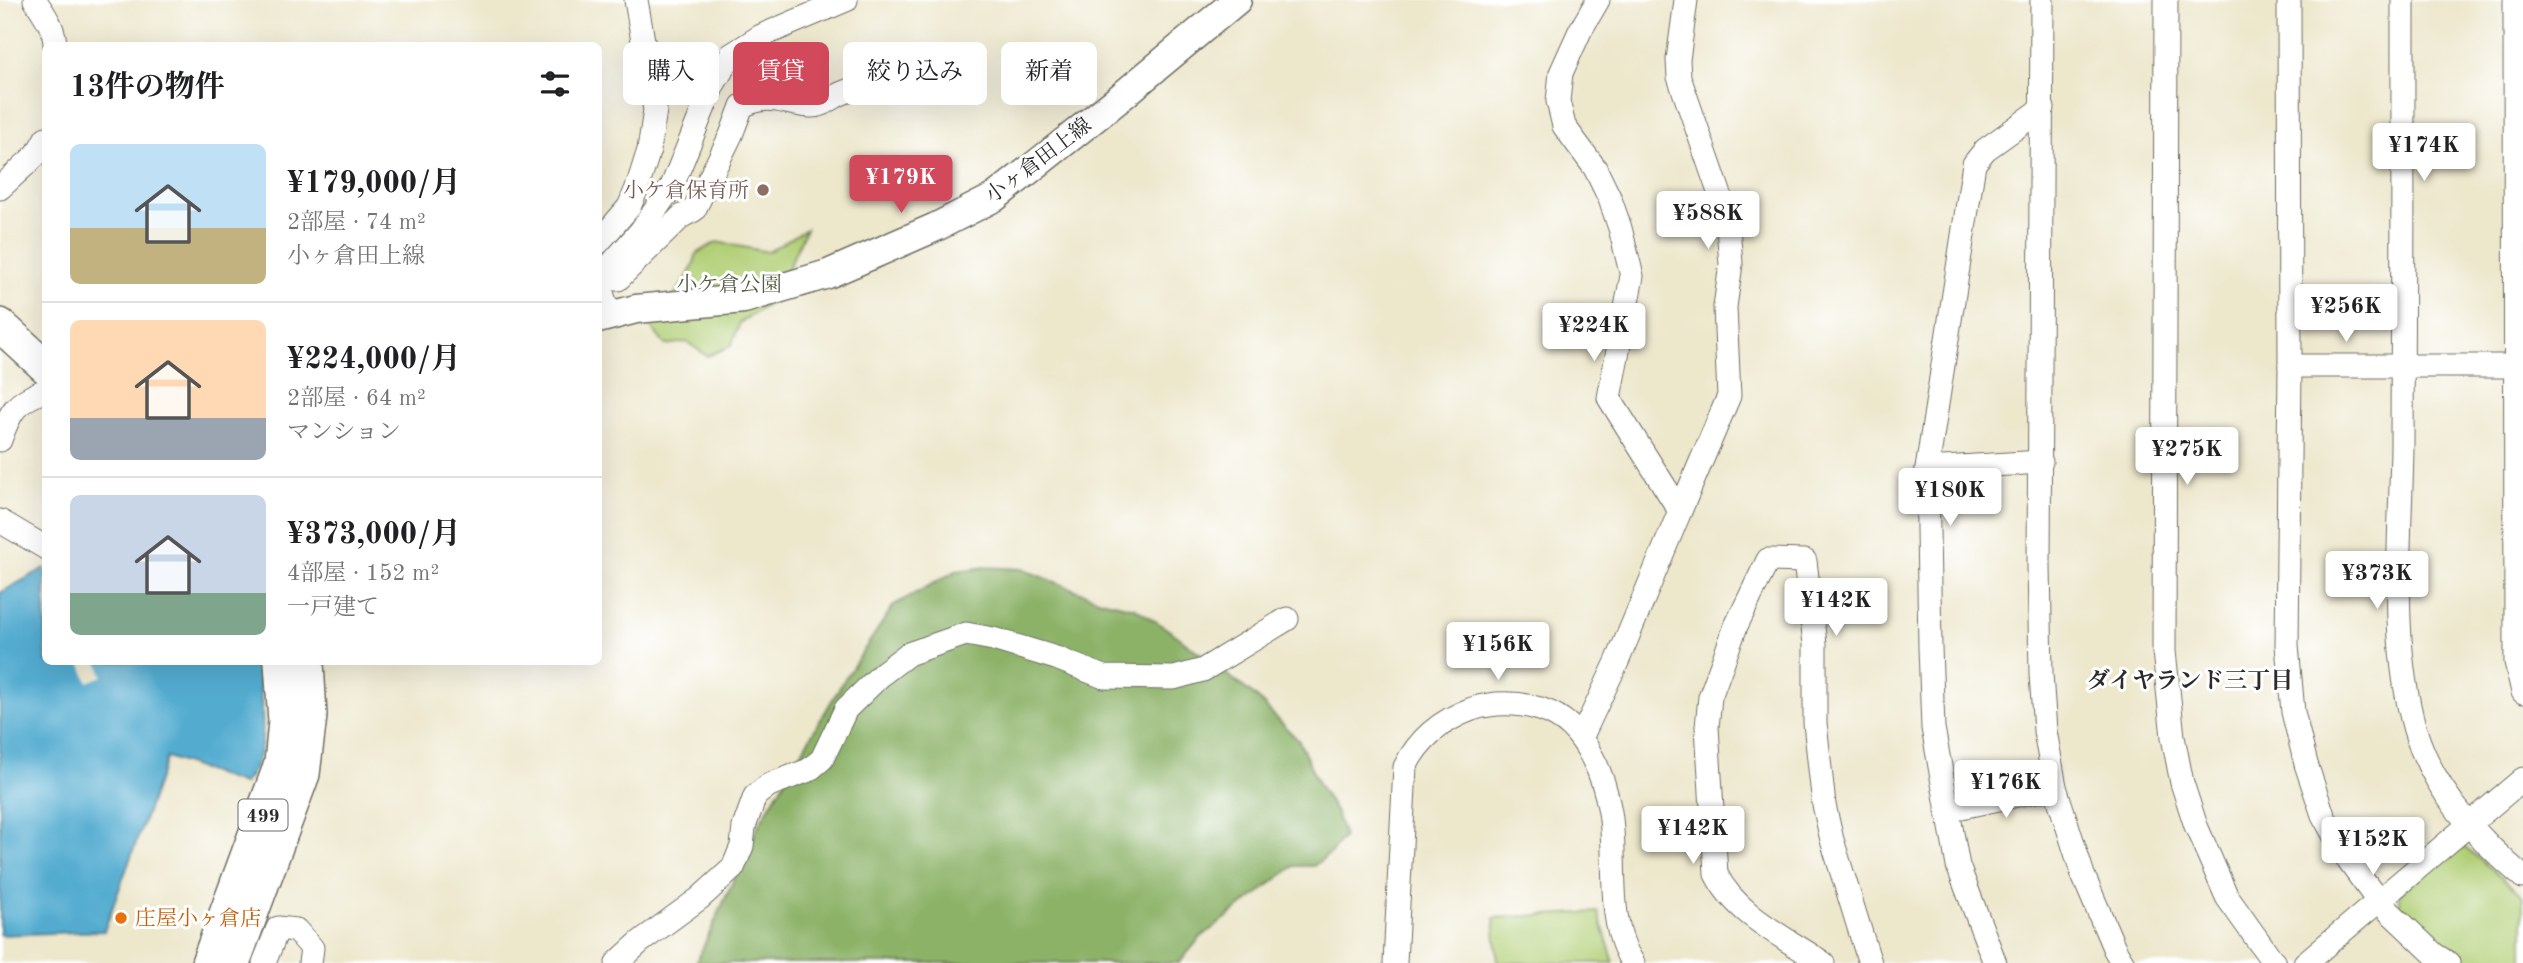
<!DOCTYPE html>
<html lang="ja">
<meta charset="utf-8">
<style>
:root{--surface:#fff;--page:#f6f6f6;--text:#202124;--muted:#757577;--line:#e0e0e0;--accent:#d1495b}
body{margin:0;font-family:"Old Standard TT","Noto Serif JP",serif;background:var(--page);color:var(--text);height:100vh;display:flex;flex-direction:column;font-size:26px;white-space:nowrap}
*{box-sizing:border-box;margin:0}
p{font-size:23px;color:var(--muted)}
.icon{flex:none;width:38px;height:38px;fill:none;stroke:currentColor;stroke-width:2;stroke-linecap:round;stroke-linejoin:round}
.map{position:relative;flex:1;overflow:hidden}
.drawer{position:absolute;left:42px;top:42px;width:560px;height:623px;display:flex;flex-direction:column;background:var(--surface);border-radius:10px;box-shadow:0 7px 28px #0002}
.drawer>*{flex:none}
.banner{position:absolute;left:623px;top:42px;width:665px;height:63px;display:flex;gap:14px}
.price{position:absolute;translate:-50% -60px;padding:0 16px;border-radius:7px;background:#fff;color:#222;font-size:23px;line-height:46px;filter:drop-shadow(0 2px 4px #0008)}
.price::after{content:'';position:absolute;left:50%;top:42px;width:21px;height:16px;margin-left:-10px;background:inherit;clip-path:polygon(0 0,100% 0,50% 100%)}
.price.on{background:var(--accent);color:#fff}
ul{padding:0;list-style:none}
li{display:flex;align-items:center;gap:21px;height:175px;padding:0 28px}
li+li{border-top:2px solid var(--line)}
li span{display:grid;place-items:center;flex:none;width:196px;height:140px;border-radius:10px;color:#555}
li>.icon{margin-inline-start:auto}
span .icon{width:84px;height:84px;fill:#fffc;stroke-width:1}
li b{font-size:30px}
h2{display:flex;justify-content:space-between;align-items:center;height:84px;padding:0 28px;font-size:30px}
.chip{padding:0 24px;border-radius:10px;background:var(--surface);box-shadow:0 7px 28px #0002;font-size:24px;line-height:63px}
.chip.on{background:var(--accent);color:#fff}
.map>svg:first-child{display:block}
.green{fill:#b1cf76;stroke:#6e7d50;stroke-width:2}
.forest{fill:#8cb267;stroke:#5c6e49;stroke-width:2}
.water{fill:#52acd0;stroke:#3e6c7e;stroke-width:2}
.pier{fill:#ede7cc}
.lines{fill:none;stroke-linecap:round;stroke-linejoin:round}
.minor-casing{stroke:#6f6d63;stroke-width:25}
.major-casing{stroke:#6f6d63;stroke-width:31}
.highway-casing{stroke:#6f6d63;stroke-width:36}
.minor{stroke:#fff;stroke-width:23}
.major{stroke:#fff;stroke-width:28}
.highway{stroke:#fff;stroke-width:33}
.education-dot{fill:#8d6e63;stroke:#fff;stroke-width:2.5}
.food-dot{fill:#e8710a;stroke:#fff;stroke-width:2.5}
.labels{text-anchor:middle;stroke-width:6;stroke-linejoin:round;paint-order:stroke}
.shield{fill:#fff;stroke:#6b6b6b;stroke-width:2}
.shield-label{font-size:19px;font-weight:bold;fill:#2b2b2b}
.street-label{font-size:21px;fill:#2b2b2b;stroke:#fff}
.education-label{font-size:21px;fill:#785e54;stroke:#fff;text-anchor:end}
.park-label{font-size:21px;fill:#535c42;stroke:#fff}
.food-label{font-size:21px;fill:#c56008;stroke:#fff;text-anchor:start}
.neighbourhood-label{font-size:23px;font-weight:bold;fill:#2b2b2b;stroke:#fff}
</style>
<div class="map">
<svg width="2523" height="963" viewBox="0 0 2523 963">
<rect width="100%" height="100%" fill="#fff"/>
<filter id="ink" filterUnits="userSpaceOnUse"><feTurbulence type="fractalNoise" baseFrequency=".0143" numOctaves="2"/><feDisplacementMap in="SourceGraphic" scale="14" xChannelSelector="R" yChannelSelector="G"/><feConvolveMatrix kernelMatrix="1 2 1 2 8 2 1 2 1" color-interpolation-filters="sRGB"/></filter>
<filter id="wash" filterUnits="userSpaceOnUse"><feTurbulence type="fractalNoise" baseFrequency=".00686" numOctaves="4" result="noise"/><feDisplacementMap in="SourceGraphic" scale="28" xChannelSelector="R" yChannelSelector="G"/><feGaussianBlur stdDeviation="1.57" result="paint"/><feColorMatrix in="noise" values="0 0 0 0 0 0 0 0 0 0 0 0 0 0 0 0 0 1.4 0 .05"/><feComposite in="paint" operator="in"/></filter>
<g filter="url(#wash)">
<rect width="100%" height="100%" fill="#ede7cc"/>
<!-- green -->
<g class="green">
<path d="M 806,229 L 773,301 L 740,323 L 731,346 L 707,356 L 687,342 L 665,345 L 649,324 C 668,302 690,282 697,253 L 717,242 L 768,252 Z"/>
<polygon points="2464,846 2523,896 2523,963 2468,963 2449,952 2400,914 2400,893"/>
<polygon points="1598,912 1614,963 1498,963 1494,918"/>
</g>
<!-- forest -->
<polygon class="forest" points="986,567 1022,569 1101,600 1135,608 1176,635 1256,697 1299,741 1318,783 1336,813 1344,836 1331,853 1313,866 1294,866 1200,938 1179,963 696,963 758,826 844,680 894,605 956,571"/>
<!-- water -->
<path class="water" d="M 45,568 L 46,662 L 256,662 C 261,700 273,753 243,784 L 167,757 L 104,931 L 0,935 L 0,593 Z"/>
<!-- pier -->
<polygon class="pier" points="80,662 98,662 103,676 88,682"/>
</g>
<g filter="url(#ink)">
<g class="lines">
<defs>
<g id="minor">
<path d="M 35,0 C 44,14 55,28 55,46"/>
<polyline points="2042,0 2039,564 2041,674 2045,731 2055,787 2083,875 2115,950 2123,963"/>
<polyline points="2166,0 2164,651 2173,737 2182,783 2196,826 2227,897 2274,963"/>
<polyline points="2289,0 2290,366 2287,645 2293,712 2306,764 2323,815 2348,860 2378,901 2435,955 2448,963"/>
<path d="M 2403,0 C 2403,148 2403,297 2402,445 C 2401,539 2389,638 2415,730 C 2433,790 2477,838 2523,877"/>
<polyline points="2515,0 2516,662 2523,692"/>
<polyline points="0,188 37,154 46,138"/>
<polyline points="598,243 629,207 637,188 649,150 655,110 636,0"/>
<polyline points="598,279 640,232 672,186 713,85 731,55 761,36 846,0"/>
<path d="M 599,279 L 618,279 L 682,216 L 694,210 L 731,135 L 742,106 C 773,92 780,104 810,106 C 822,107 830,99 840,94 C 858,86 879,83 898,81"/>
<polyline points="599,279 608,316"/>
<polyline points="2290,366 2523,366"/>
<path d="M 0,440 C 11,409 16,402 46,390"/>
<polyline points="1927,469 2041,462"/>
<polyline points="1680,511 1729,396 1725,307 1731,264 1727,215 1679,77 1678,60 1686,0"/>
<polyline points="0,521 46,548"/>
<polyline points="1582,736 1617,662 1680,511 1609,398 1632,276 1620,228 1610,199 1595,168 1564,126 1558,101 1561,73 1580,31 1598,0"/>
<polyline points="1947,810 2055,787"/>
<polyline points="264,963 278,928 296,930 312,948 310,963"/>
<polyline points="617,963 640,942 700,898 733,868 742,846 744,827 755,796 769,785 809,770 822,759 846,709 883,673 908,654 966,634 993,639 1056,658 1104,677 1174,678 1203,670 1287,619"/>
<path d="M 1395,963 L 1405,767 C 1419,738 1442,720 1472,709 C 1493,702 1518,702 1540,709 C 1565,717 1580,733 1592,757 C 1601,773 1607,794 1610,812 C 1618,859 1605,923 1633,963"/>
<path d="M 1823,963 C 1786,938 1736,915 1716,874 L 1707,727 L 1710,697 L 1736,626 L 1768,560 L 1805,561 L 1815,644 L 1815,723 L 1824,805 L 1832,840 L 1870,963"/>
<polyline points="1995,963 1958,866 1933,728 1930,647 1927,469 1974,164 1985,150 2043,108"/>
<polyline points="2305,963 2523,779"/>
</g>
<polyline id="major" points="598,319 636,309 744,299 828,274 936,227 995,197 1116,101 1237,0"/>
<g id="highway">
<polyline points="0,325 46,367"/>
<polyline points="208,963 281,764 285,721 281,662"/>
<polyline points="233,963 303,774 310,716 307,662"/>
</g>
</defs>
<!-- minor casing -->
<use href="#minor" class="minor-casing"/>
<!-- major casing -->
<use href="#major" class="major-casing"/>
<!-- highway casing -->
<use href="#highway" class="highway-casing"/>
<!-- minor -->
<use href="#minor" class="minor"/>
<!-- major -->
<use href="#major" class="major"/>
<!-- highway -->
<use href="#highway" class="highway"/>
</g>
</g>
<!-- markers -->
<circle class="education-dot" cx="763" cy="190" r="7"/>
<circle class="food-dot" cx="121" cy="918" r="7"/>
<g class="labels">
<!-- shield labels -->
<rect class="shield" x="238.5" y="799.5" width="49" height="31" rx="5"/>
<g class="shield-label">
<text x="263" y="822">499</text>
</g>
<!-- street labels -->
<g class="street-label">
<text transform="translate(1038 160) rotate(-37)" y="7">小ヶ倉田上線</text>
</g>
<!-- education labels -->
<g class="education-label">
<text x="749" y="197">小ケ倉保育所</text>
</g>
<!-- park labels -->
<g class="park-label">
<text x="729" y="291">小ケ倉公園</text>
</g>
<!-- food labels -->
<g class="food-label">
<text x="135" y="925">庄屋小ヶ倉店</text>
</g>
<!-- neighbourhood labels -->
<g class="neighbourhood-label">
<text x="2190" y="688">ダイヤランド三丁目</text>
</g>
</g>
</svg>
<b class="price" style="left:2424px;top:183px">¥174K</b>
<b class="price on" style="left:901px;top:215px">¥179K</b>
<b class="price" style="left:1708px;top:251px">¥588K</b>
<b class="price" style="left:2346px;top:344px">¥256K</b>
<b class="price" style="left:1594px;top:363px">¥224K</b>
<b class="price" style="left:2187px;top:487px">¥275K</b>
<b class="price" style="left:1950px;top:528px">¥180K</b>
<b class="price" style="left:2377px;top:611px">¥373K</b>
<b class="price" style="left:1836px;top:638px">¥142K</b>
<b class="price" style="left:1498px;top:682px">¥156K</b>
<b class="price" style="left:2006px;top:820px">¥176K</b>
<b class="price" style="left:1693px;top:866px">¥142K</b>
<b class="price" style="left:2373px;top:877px">¥152K</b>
<div class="banner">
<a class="chip">購入</a>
<a class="chip on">賃貸</a>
<a class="chip">絞り込み</a>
<a class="chip">新着</a>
</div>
<section class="drawer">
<h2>13件の物件<svg class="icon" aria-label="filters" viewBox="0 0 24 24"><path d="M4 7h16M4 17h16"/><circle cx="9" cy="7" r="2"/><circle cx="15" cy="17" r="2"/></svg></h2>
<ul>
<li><span style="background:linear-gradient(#bfe0f5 60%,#c2b280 0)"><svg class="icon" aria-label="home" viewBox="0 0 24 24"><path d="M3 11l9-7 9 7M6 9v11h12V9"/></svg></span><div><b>¥179,000/月</b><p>2部屋 · 74 m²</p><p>小ヶ倉田上線</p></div></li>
<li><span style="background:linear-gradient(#ffd9b3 70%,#9aa5b1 0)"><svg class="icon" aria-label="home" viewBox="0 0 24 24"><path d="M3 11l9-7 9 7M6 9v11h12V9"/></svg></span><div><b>¥224,000/月</b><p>2部屋 · 64 m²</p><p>マンション</p></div></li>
<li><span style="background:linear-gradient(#c9d6e8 70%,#7fa58c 0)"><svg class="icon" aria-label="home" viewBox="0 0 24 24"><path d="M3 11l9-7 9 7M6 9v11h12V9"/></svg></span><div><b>¥373,000/月</b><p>4部屋 · 152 m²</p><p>一戸建て</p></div></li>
</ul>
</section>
</div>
